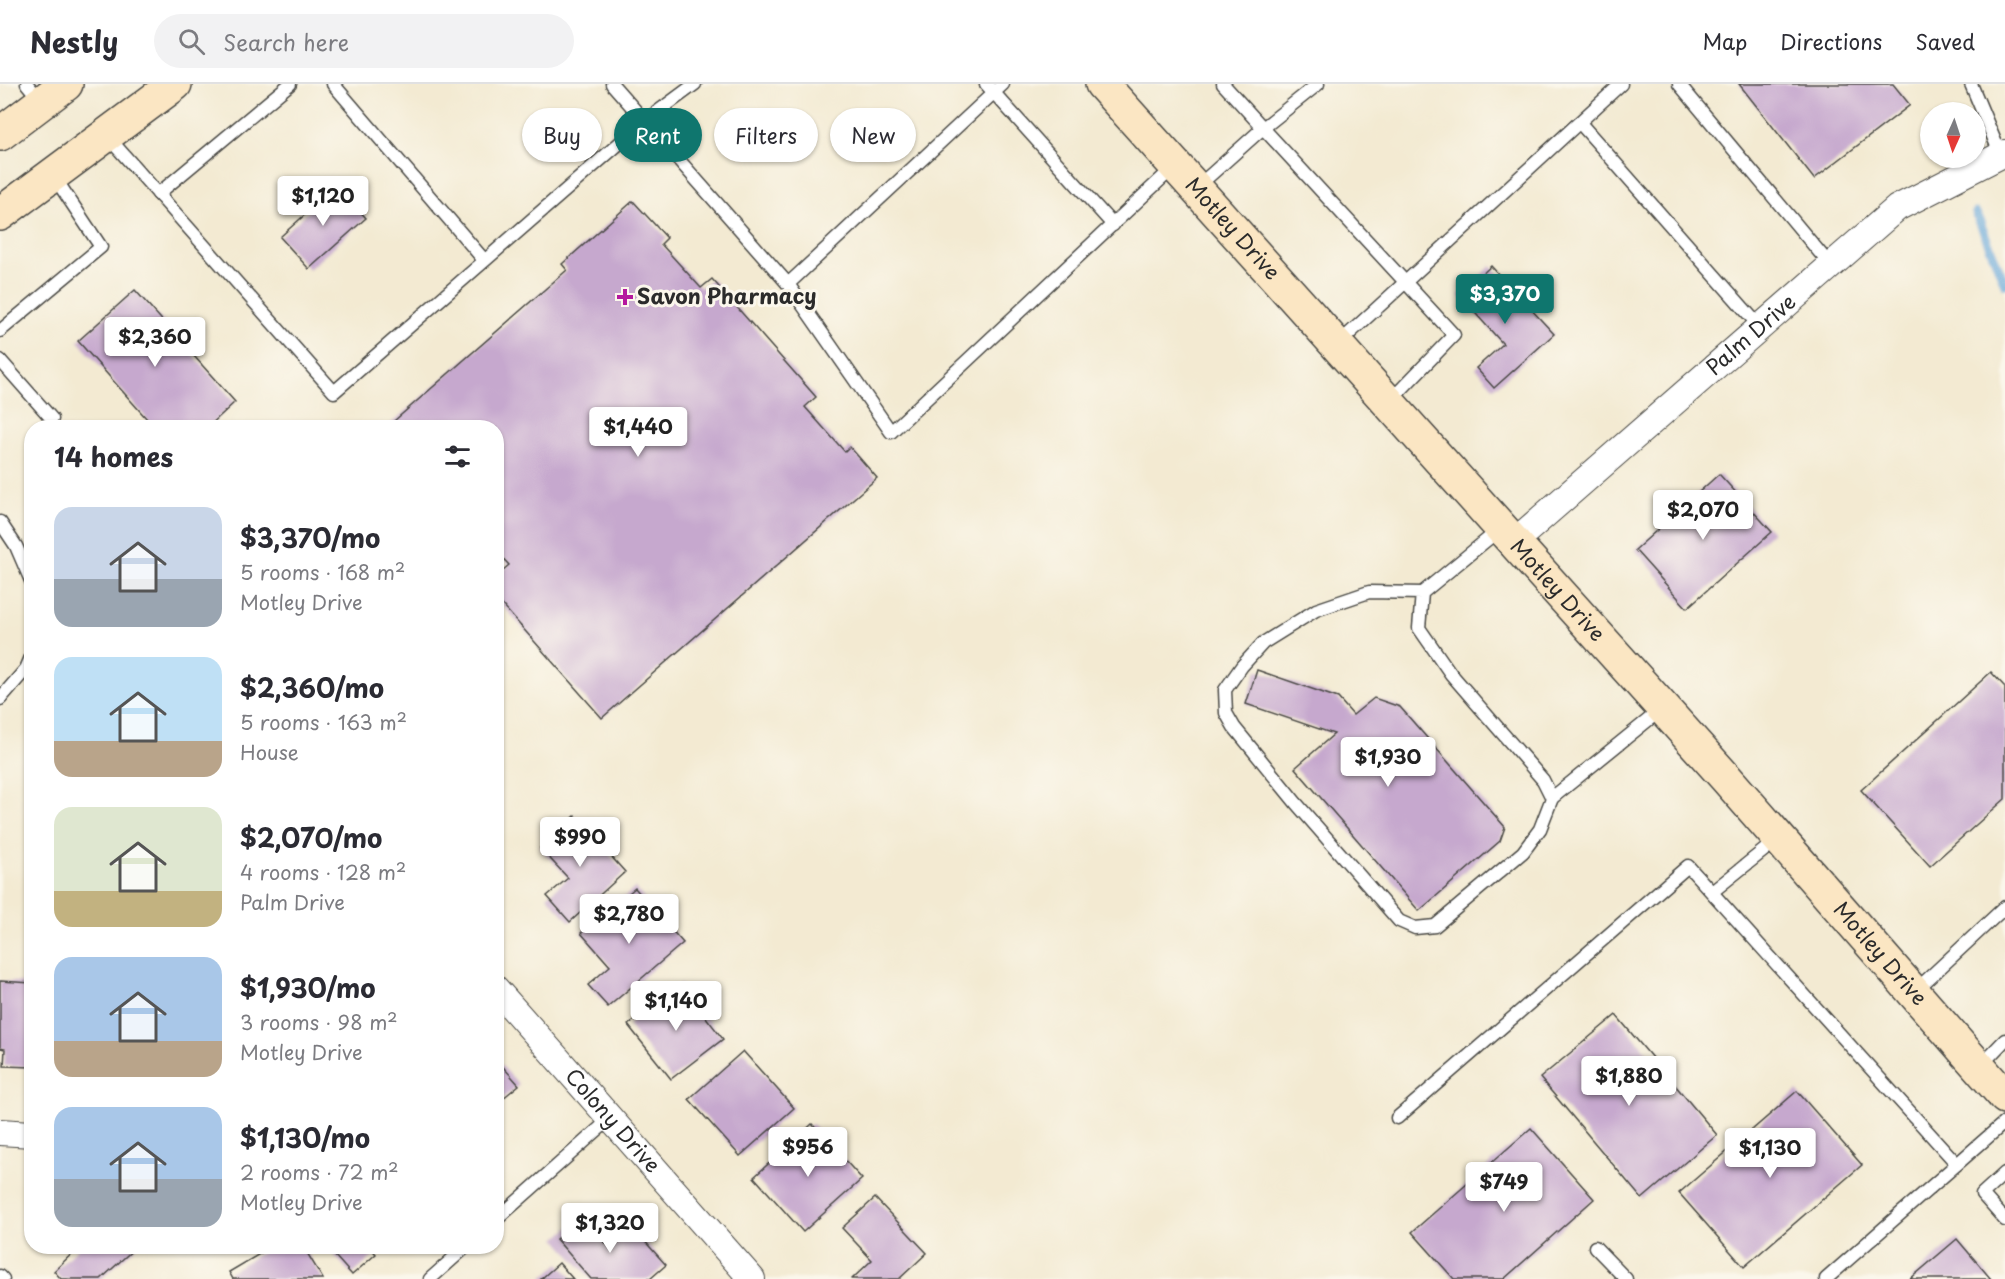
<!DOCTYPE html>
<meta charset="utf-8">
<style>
:root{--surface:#fff;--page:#f2f2f3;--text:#2b2b33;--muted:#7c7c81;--line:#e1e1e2;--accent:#0f766e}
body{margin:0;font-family:"Playpen Sans",sans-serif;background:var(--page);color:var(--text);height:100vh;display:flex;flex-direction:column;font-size:22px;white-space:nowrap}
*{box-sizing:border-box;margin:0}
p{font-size:20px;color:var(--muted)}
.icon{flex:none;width:33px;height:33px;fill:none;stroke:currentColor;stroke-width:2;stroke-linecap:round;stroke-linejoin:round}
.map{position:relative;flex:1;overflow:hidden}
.panel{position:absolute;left:24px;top:336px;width:480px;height:834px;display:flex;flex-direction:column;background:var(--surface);border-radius:24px;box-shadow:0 2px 4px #0004}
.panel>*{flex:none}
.hud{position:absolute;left:522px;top:24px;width:570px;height:54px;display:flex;gap:12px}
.needle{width:39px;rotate:183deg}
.buttons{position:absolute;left:1920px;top:18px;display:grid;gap:12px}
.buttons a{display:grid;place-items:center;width:66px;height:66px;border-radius:50%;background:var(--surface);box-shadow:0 2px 4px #0004;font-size:30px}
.price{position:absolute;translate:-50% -51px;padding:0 14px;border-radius:6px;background:#fff;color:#222;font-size:20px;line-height:39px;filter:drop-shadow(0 2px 3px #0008)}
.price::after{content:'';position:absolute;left:50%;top:36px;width:18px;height:14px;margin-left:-9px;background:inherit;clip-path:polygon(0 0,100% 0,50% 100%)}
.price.on{background:var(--accent);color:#fff}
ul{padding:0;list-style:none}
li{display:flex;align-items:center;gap:18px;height:150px;padding:0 30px}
li span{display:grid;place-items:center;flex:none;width:168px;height:120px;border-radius:18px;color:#555}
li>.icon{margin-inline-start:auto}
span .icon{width:72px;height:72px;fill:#fffc;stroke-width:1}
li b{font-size:26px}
h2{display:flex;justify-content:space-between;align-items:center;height:72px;padding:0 30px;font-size:26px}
.tag{padding:0 21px;border-radius:27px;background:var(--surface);box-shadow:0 2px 4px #0004;font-size:21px;line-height:54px}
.tag.on{background:var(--accent);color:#fff}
header{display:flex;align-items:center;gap:36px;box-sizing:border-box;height:84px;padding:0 30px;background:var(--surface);border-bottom:2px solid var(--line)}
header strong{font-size:28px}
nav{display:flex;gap:33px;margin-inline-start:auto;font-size:21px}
.search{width:420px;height:54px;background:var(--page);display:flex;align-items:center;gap:15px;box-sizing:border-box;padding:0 21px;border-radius:33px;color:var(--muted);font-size:22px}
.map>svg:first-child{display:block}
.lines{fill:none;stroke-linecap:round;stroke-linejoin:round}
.stream{stroke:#65a6d8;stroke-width:9}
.building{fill:#c6a8ce}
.lane-casing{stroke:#494844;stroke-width:15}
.street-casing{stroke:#494844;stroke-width:28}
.secondary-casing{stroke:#494844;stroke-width:36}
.lane{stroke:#fff;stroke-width:12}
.street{stroke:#fff;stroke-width:26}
.secondary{stroke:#fbe6c3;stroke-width:33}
.poi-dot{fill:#b5179e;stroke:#fbf7ec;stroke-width:2}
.labels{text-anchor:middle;stroke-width:6;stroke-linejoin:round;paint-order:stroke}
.street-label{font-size:21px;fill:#2b2b2b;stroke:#fbf7ec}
.poi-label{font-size:21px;font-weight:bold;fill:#2b2b2b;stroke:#fbf7ec;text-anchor:start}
</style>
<header>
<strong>Nestly</strong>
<div class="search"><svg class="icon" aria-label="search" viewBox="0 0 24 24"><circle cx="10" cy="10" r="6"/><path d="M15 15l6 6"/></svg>Search here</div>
<nav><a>Map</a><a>Directions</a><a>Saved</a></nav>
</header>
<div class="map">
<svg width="2005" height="1195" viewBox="0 0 2005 1195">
<rect width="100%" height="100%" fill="#fbf7ec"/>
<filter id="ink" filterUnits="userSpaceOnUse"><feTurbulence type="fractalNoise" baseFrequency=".0167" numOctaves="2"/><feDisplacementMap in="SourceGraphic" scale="12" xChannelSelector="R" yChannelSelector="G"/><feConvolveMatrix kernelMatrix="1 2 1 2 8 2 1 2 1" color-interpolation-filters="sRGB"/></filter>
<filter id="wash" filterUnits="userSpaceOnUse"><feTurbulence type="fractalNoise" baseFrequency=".008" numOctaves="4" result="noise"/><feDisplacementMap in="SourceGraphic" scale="24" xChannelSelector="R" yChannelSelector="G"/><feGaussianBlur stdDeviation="1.35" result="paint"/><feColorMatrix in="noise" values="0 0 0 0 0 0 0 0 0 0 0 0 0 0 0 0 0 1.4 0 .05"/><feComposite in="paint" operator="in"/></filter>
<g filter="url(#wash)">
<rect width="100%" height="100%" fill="#f3ead2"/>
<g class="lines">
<!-- stream -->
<polyline class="stream" points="1976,129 2005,200"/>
</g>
<g id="blocks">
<!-- building -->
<g class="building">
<polygon points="1739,0 1893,0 1910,21 1814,95"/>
<polygon points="337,102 366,134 309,185 280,153"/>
<polygon points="633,117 667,154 661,160 701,204 712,195 816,313 805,323 845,368 850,363 877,394 602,634 496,514 496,492 509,481 496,467 496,344 386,344 567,186 562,180"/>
<polygon points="1491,182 1554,250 1494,304 1476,284 1503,260 1459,211"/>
<polygon points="135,206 235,318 207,344 155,344 78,257"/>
<polygon points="1719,390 1772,448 1687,524 1635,466"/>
<polygon points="1257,586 1338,614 1353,631 1374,614 1400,623 1505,743 1500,757 1419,827 1295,684 1334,650 1246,620"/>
<polygon points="1991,588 2005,603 2005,715 1930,782 1861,706"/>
<polygon points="575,732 625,788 570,838 547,812 568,794 540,764"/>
<polygon points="635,804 683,859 608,923 588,901 610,882 581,849"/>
<polygon points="0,897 32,899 32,983 4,982 5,965 0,964"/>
<polygon points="680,900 723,955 671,995 628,941"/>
<polygon points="1616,931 1717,1051 1642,1115 1540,994"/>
<polygon points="743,967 794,1024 740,1072 689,1015"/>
<polygon points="496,975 519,1001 496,1020"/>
<polygon points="1797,1007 1862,1081 1744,1183 1679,1109"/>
<polygon points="812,1040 862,1095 803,1148 754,1093"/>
<polygon points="1531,1044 1594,1115 1504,1195 1454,1195 1412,1148"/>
<polygon points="875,1114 927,1169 899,1195 852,1195 872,1176 842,1144"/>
<polygon points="582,1132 610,1164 633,1144 666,1181 650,1195 591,1195 556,1155"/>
<polygon points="1957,1155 1991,1195 1910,1195"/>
<polygon points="80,1162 137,1162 101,1195 61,1195 54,1187"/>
<polygon points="273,1162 303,1162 323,1195 233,1195 229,1188"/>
<polygon points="326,1162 369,1162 376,1170 352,1191"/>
<polygon points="559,1179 573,1195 541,1195"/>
</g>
</g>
</g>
<g filter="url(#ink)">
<use href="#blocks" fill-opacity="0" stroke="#494844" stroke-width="1.5"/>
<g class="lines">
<defs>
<g id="lane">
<polyline points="27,0 41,17"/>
<polyline points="333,0 484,176"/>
<polyline points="612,0 788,200 1003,0"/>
<polyline points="986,0 1113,141"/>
<polyline points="1223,0 1263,44 1318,0"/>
<polyline points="1679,0 1831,182"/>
<polyline points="1971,0 2002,74"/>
<polyline points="1580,39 1760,243"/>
<polyline points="107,52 334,308 645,37 695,0"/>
<polyline points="1197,103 1263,44 1454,251 1389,318"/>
<polyline points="158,110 290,0"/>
<polyline points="788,200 891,348 1175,82"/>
<polyline points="0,247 101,163 53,91"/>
<polyline points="1338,260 1621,0"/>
<polyline points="0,276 52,335"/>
<polyline points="0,438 16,462 32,499"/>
<polyline points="1422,509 1369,508 1316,526 1263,559 1242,582 1225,606 1226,629 1234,643 1296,719 1399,837 1415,844 1435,842 1523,768 1540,745 1552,714 1543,696 1451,590 1419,544 1422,509 1500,445"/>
<polyline points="0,615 26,585 32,571"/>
<polyline points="1552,714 1663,624"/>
<polyline points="1712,808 1778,755"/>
<polyline points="1914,908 2005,823"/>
<polyline points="1980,982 2005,956"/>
<polyline points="1397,1034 1688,782 1957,1080"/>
<polyline points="2005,1089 1982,1110 2005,1136"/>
<polyline points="496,1136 611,1034"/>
<polyline points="1595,1163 1626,1195"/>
<polyline points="0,1192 3,1195"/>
<polyline points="430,1195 467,1162"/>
<polyline points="1826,1195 2005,1038"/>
</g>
<g id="street">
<path id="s1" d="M 1514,458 L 1897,124 L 2005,69"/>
<path id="s2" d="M 496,905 L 752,1195"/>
<polyline points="0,1048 32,1050"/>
</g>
<g id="secondary">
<path id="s3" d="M 1102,0 L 1726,694 L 2005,1013"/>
<polyline points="0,50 66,0"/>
<polyline points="0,130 175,0"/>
</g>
</defs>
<!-- lane casing -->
<use href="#lane" class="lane-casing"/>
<!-- street casing -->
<use href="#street" class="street-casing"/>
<!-- secondary casing -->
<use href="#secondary" class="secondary-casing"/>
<!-- lane -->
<use href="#lane" class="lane"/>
<!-- street -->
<use href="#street" class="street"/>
<!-- secondary -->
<use href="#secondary" class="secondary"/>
</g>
</g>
<!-- markers -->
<path class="poi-dot" d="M622 204h6v6h6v6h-6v6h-6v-6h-6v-6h6z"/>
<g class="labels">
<!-- street labels -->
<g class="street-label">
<text dy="7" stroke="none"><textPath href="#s3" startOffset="195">Motley Drive</textPath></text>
<text dy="7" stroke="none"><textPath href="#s1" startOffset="315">Palm Drive</textPath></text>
<text dy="7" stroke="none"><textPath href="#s3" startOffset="681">Motley Drive</textPath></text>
<text dy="7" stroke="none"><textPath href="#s3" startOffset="1167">Motley Drive</textPath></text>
<text dy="7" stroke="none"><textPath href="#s2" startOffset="176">Colony Drive</textPath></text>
</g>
<!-- poi labels -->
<g class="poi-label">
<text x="637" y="220">Savon Pharmacy</text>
</g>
</g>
</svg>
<div class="buttons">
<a><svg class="needle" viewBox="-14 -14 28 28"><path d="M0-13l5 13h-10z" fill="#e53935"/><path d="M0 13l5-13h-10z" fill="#7c7c81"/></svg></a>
</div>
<b class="price" style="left:323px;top:143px">$1,120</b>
<b class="price on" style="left:1505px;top:241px">$3,370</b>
<b class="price" style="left:155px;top:284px">$2,360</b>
<b class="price" style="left:638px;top:374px">$1,440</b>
<b class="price" style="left:1703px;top:457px">$2,070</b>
<b class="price" style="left:1388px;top:704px">$1,930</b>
<b class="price" style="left:580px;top:784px">$990</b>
<b class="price" style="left:629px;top:861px">$2,780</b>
<b class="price" style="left:676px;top:948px">$1,140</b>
<b class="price" style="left:1629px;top:1023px">$1,880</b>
<b class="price" style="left:808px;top:1094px">$956</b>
<b class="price" style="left:1770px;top:1095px">$1,130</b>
<b class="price" style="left:1504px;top:1129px">$749</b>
<b class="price" style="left:610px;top:1170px">$1,320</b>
<div class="hud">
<a class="tag">Buy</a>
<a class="tag on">Rent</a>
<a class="tag">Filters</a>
<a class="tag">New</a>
</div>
<section class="panel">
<h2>14 homes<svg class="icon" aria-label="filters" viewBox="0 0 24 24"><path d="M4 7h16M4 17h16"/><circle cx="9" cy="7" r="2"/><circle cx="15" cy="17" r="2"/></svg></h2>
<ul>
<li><span style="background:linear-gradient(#c9d6e8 60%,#9aa5b1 0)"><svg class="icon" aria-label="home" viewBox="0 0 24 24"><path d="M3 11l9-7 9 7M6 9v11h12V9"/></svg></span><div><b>$3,370/mo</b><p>5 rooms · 168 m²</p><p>Motley Drive</p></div></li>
<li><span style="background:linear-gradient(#bfe0f5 70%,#b9a48a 0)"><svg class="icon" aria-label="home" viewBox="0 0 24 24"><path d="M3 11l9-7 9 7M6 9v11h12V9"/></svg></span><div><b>$2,360/mo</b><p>5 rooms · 163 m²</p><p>House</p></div></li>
<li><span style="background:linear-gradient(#dfe7d0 70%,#c2b280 0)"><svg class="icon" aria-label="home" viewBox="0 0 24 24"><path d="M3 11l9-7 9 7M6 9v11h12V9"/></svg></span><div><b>$2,070/mo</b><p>4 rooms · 128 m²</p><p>Palm Drive</p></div></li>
<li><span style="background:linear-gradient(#a9c7e8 70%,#b9a48a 0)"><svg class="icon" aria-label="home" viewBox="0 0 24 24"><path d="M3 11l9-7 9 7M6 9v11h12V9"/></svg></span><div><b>$1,930/mo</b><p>3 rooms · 98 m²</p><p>Motley Drive</p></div></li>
<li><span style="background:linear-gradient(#a9c7e8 60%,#9aa5b1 0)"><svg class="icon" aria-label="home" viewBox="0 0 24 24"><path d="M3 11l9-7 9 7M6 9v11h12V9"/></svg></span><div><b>$1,130/mo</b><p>2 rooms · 72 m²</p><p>Motley Drive</p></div></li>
</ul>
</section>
</div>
